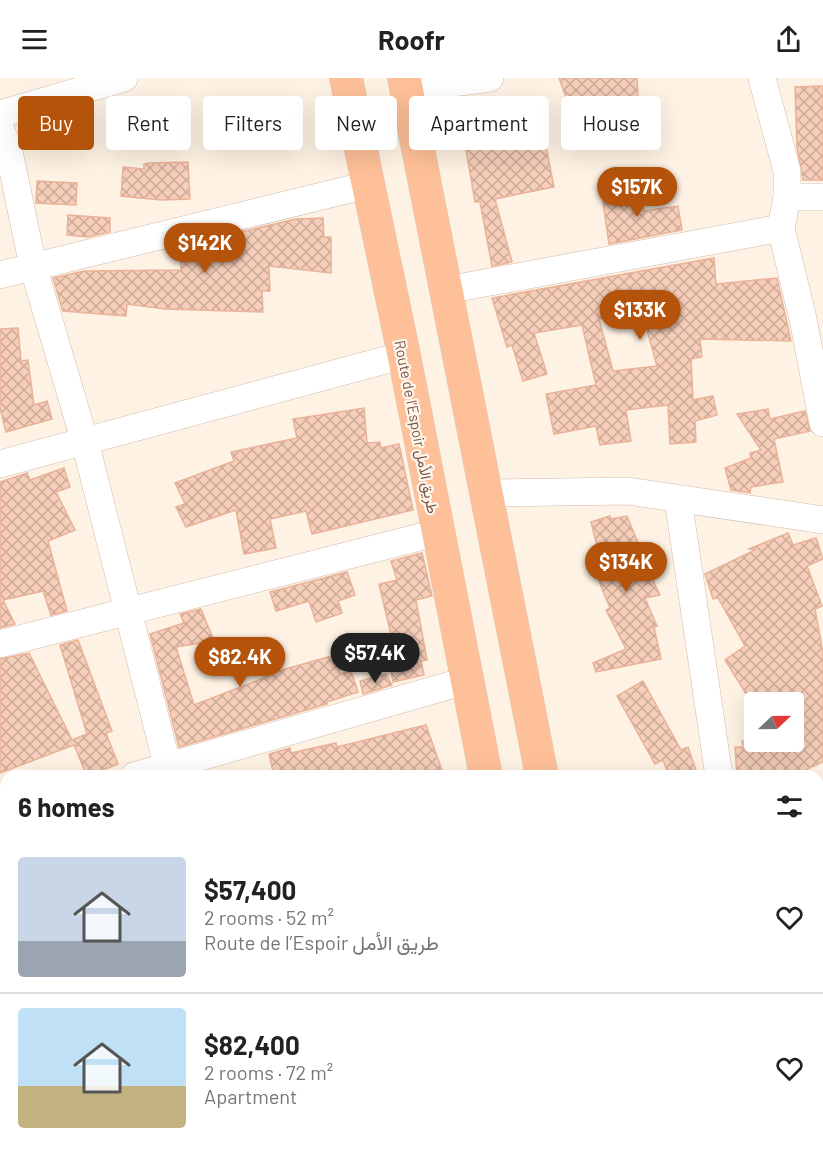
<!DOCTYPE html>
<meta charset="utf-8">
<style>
:root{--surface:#fff;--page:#f2f2f2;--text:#222;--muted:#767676;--line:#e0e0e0;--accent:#b45309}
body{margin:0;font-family:Barlow,Vazirmatn,sans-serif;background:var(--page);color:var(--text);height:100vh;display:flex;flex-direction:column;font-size:22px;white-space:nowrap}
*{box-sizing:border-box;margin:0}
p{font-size:20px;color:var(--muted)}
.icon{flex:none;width:33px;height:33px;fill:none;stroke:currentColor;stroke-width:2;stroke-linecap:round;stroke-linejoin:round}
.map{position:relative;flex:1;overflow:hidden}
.sheet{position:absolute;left:0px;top:692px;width:824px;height:386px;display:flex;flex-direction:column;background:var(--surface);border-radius:18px 18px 0 0;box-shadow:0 6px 24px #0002}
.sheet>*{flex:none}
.guide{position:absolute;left:18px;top:18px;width:788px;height:54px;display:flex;gap:12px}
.needle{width:39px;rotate:68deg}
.controls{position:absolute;left:744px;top:614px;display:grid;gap:12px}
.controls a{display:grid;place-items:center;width:60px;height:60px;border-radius:6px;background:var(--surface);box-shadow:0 6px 24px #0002;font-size:30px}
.price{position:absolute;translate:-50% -51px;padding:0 14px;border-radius:21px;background:var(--accent);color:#fff;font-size:20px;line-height:39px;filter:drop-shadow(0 2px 3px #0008)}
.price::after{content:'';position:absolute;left:50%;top:36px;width:18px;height:14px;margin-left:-9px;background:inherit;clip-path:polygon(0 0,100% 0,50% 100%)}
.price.active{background:#222;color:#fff}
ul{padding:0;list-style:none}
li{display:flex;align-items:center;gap:18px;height:150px;padding:0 18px}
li+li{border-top:2px solid var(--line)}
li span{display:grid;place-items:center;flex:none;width:168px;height:120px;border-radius:6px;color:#555}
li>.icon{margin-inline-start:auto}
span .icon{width:72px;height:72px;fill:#fffc;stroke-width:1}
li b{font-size:26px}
h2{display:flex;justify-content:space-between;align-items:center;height:72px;padding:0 18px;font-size:26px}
.pill{padding:0 21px;border-radius:6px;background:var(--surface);box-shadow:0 6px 24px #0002;font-size:21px;line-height:54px}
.pill.active{background:var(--accent);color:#fff}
header{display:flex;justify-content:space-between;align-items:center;height:78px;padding:0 18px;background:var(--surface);font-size:27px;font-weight:700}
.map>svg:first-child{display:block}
.building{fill:url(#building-cross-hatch);stroke:#eab298;stroke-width:1.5;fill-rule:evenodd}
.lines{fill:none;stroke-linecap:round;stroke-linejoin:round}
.minor-casing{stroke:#d3bbab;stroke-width:28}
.trunk-casing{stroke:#dcd3cf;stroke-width:34}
.minor{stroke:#fff;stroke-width:27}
.trunk{stroke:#fec098;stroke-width:33}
.labels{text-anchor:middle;stroke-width:4.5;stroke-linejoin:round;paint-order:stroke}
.street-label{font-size:15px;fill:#795647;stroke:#fff6ec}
</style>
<header><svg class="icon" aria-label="menu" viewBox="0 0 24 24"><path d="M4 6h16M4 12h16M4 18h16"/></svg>Roofr<svg class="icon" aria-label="share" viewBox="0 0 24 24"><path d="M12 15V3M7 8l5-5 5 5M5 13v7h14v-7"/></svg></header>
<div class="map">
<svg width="823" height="1076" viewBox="0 0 823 1076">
<defs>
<pattern id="building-cross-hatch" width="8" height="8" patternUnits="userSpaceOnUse" patternTransform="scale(1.5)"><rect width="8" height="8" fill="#f6ceb9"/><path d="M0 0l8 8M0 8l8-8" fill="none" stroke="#ccaa98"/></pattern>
</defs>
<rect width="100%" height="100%" fill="#fef2e4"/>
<!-- building -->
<g class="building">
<polygon points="559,0 637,0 638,19 597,19 601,36 573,39"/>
<polygon points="823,8 823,102 803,102 797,69 795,9"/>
<polygon points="540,38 554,109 495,121 512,184 492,188 480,124 475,124 461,43"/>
<polygon points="188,84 190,121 161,122 121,118 123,89 144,91 144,86 148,85"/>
<polygon points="37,103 77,105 76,127 36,125"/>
<polygon points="641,113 644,133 678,128 682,152 609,166 602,118"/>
<polygon points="68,137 110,140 110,154 88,159 67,157"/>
<polygon points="323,140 324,159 331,159 331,195 269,188 270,213 262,213 263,234 165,231 127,226 126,238 63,233 53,200 84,193 181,192 181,182 188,183 188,167 209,162 229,162 228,157 296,141"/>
<path d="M 714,180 L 716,206 L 777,200 L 791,263 L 700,261 L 702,279 L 691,281 L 693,322 L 713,318 L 717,337 L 695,343 L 696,364 L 670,366 L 668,327 L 626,332 L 631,363 L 600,367 L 596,348 L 554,356 L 546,316 L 596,307 L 582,247 L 534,255 L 547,296 L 523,303 L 512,267 L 507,269 L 492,220 ZM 642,234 L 657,288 L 613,293 L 599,241 Z"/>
<polygon points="18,250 21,283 28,282 34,327 47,323 52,341 6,354 0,330 0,251"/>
<polygon points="364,330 367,365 380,364 381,370 399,366 413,432 312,456 306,433 270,441 276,470 244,476 236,432 186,449 176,429 185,426 175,405 234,383 231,374 297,360 293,341"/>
<polygon points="768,331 770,341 805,333 810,353 774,361 783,404 751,409 750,415 731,412 725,390 751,380 750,375 761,372 737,336"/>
<polygon points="64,390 70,409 56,414 75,452 48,463 67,533 51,537 43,513 3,522 15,546 0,550 0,404 27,395 30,402"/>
<polygon points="610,438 611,441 627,438 641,472 639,473 660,517 645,520 657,548 654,549 661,581 596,594 593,585 626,571 606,532 610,530 591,484 600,480 591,444"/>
<polygon points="788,455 793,467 816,460 823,481 807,488 822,528 815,531 823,575 823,684 792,698 737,698 735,669 743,669 742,663 794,663 794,624 751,624 725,582 745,568 718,520 713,521 705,496 755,472 749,471"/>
<polygon points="422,475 432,518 416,522 427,582 421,583 424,597 393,604 386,562 392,561 379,506 397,502 391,483"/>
<polygon points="347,494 355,517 338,523 342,535 316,544 309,523 276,533 270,514"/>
<polygon points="201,531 214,563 176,569 194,627 269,598 268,596 335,577 340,596 351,593 358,614 327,624 327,626 179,669 150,556 184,545 180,536"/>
<polygon points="78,562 112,653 106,655 118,686 87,698 74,667 0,695 0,581 29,575 72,662 87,656 60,567"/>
<polygon points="386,596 392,607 363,616 360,603"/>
<polygon points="643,603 681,672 688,669 698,698 669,698 663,682 655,686 617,618"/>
<polygon points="426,647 444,698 274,698 269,676 290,670 291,675 336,665 337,669"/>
</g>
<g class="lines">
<defs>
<g id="minor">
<polyline points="762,0 787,93 787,119 781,150 803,241 823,345"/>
<polyline points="406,11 490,0"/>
<polyline points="0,36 124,0"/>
<polyline points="0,50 8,69 33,188 85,364 170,698"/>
<polyline points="787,119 823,119"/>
<polyline points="0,197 367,107"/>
<polyline points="447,212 781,150"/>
<polyline points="0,386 404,277"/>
<polyline points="487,415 628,413 823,442"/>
<polyline points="678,421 719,698"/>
<polyline points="0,566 436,455"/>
<polyline points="134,698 465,603"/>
<polyline points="0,735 6,733"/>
<polyline points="818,740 823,739"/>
<polyline points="0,934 6,933"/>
<polyline points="277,1071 278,1076"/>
<polyline points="769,1071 769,1076"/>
<polyline points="124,1076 141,1071"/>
</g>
<g id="trunk">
<polyline points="346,0 404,277 486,698"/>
<polyline points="404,0 542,698"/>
<polyline points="560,1071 561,1076"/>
<polyline points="614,1071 615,1076"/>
</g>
</defs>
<!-- minor casing -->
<use href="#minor" class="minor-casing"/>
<!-- trunk casing -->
<use href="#trunk" class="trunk-casing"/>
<!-- minor -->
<use href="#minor" class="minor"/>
<!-- trunk -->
<use href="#trunk" class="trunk"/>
</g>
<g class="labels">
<!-- street labels -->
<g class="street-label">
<text transform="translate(416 349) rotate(79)" y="5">Route de l’Espoir طريق الأمل</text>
</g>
</g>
</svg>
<div class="controls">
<a><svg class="needle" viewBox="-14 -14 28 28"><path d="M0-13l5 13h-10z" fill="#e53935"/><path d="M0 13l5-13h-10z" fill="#767676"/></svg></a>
</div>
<b class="price" style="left:637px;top:140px">$157K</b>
<b class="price" style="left:205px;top:196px">$142K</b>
<b class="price" style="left:640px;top:263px">$133K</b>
<b class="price" style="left:626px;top:515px">$134K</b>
<b class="price active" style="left:375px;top:606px">$57.4K</b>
<b class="price" style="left:240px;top:610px">$82.4K</b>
<div class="guide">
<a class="pill active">Buy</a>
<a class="pill">Rent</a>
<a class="pill">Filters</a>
<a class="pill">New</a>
<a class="pill">Apartment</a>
<a class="pill">House</a>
</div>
<section class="sheet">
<h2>6 homes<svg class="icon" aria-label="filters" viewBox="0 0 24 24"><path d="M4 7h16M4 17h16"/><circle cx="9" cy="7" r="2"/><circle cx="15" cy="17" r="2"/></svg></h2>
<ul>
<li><span style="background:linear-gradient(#c9d6e8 70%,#9aa5b1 0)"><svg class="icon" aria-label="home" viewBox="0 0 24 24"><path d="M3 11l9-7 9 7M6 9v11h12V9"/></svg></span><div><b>$57,400</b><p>2 rooms · 52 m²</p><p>Route de l’Espoir طريق الأمل</p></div><svg class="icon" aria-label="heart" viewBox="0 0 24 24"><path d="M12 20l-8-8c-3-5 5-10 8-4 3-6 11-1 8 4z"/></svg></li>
<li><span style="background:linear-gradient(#bfe0f5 65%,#c2b280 0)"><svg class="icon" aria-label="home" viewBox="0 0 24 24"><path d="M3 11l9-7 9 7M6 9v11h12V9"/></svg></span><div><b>$82,400</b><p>2 rooms · 72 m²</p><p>Apartment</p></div><svg class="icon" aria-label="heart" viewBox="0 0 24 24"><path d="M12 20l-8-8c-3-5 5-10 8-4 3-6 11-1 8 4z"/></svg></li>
</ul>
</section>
</div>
